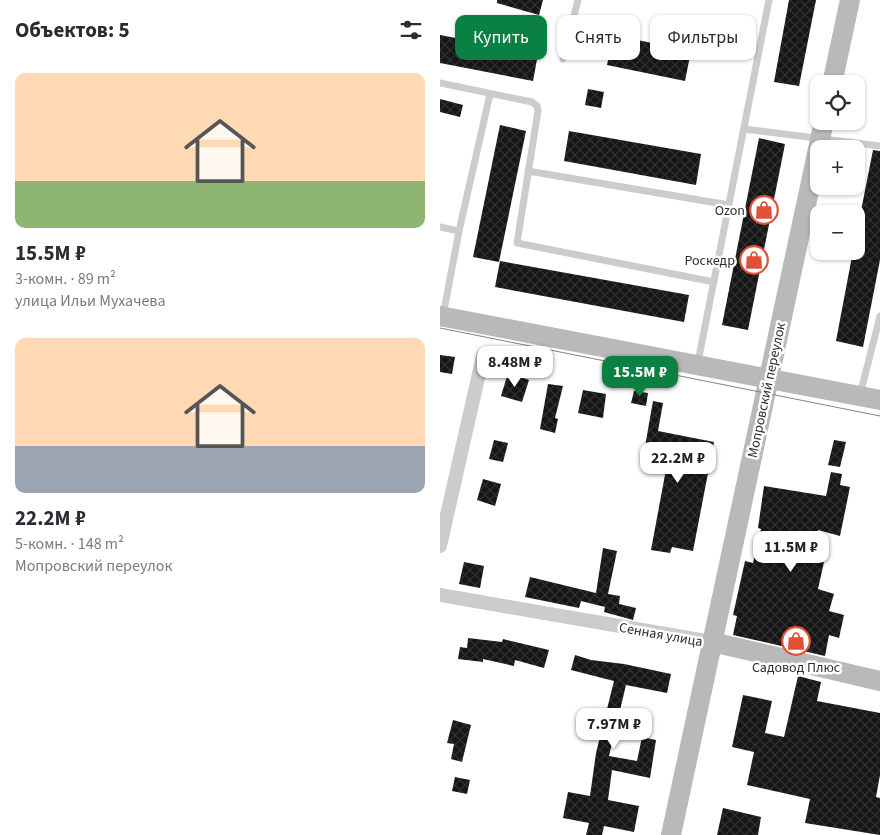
<!DOCTYPE html>
<html lang="ru">
<meta charset="utf-8">
<style>
:root{--surface:#fff;--page:#f7f7f7;--text:#2b2b33;--muted:#7c7c81;--accent:#0b8043}
body{margin:0;font-family:"Source Sans 3",sans-serif;background:var(--page);color:var(--text);height:100vh;display:flex;flex-direction:column;font-size:19px;white-space:nowrap}
*{box-sizing:border-box;margin:0}
p{font-size:16px;color:var(--muted)}
.icon{flex:none;width:28px;height:28px;fill:none;stroke:currentColor;stroke-width:2;stroke-linecap:round;stroke-linejoin:round}
.map{position:relative;flex:1;overflow:hidden}
.panel{display:flex;flex-direction:column;background:var(--surface);width:440px}
.panel>*{flex:none}
.hud{position:absolute;left:15px;top:15px;width:350px;height:45px;display:flex;gap:10px}
.controls{position:absolute;left:370px;top:75px;display:grid;gap:10px}
.controls a{display:grid;place-items:center;width:55px;height:55px;border-radius:10px;background:var(--surface);box-shadow:0 1px 4px #0004;font-size:25px}
.price{position:absolute;translate:-50% -42px;padding:0 11px;border-radius:10px;background:#fff;color:#222;font-size:16px;line-height:32px;filter:drop-shadow(0 1px 2px #0008)}
.price::after{content:'';position:absolute;left:50%;top:30px;width:15px;height:11px;margin-left:-8px;background:inherit;clip-path:polygon(0 0,100% 0,50% 100%)}
.price.current{background:var(--accent);color:#fff}
ul{padding:0;list-style:none}
li{display:grid;align-content:center;gap:10px;height:265px;padding:0 15px}
li span{display:grid;place-items:center;height:155px;border-radius:10px;color:#555}
li>.icon{margin-inline-start:auto}
span .icon{width:90px;height:90px;fill:#fffc;stroke-width:1}
li b{font-size:21px}
h2{display:flex;justify-content:space-between;align-items:center;height:60px;padding:0 15px;font-size:21px}
.pill{padding:0 18px;border-radius:10px;background:var(--surface);box-shadow:0 1px 4px #0004;font-size:18px;line-height:45px}
.pill.current{background:var(--accent);color:#fff}
main{display:flex;flex:1;min-height:0}
.map>svg:first-child{display:block}
.building{fill:url(#building-cross-hatch)}
.lines{fill:none;stroke-linecap:round;stroke-linejoin:round}
.lane{stroke:#ccc;stroke-width:7}
.street{stroke:#ccc;stroke-width:14}
.secondary{stroke:#b9b9b9;stroke-width:20}
.tram{stroke:#848484;stroke-width:1}
.labels{text-anchor:middle;stroke-width:5;stroke-linejoin:round;paint-order:stroke}
.poi-label{font-size:14px;fill:#2f2f2f;stroke:#fff;text-anchor:end}
.street-label{font-size:14px;fill:#2f2f2f;stroke:#fff}
</style>
<main>
<section class="panel">
<h2>Объектов: 5<svg class="icon" aria-label="filters" viewBox="0 0 24 24"><path d="M4 7h16M4 17h16"/><circle cx="9" cy="7" r="2"/><circle cx="15" cy="17" r="2"/></svg></h2>
<ul>
<li><span style="background:linear-gradient(#ffd9b3 70%,#8fb573 0)"><svg class="icon" aria-label="home" viewBox="0 0 24 24"><path d="M3 11l9-7 9 7M6 9v11h12V9"/></svg></span><div><b>15.5M ₽</b><p>3-комн. · 89 m²</p><p>улица Ильи Мухачева</p></div></li>
<li><span style="background:linear-gradient(#ffd9b3 70%,#9aa5b1 0)"><svg class="icon" aria-label="home" viewBox="0 0 24 24"><path d="M3 11l9-7 9 7M6 9v11h12V9"/></svg></span><div><b>22.2M ₽</b><p>5-комн. · 148 m²</p><p>Мопровский переулок</p></div></li>
</ul>
</section>
<div class="map">
<svg width="440" height="835" viewBox="0 0 440 835">
<defs>
<pattern id="building-cross-hatch" width="8" height="8" patternUnits="userSpaceOnUse" patternTransform="scale(1.25)"><rect width="8" height="8" fill="#161616"/><path d="M0 0l8 8M0 8l8-8" fill="none" stroke="#303030"/></pattern>
</defs>
<rect width="100%" height="100%" fill="#fff"/>
<!-- building -->
<g class="building">
<polygon points="57,0 103,0 99,15 57,3"/>
<polygon points="349,0 376,0 359,86 334,82"/>
<polygon points="0,35 98,54 93,81 0,63"/>
<polygon points="173,35 251,51 245,81 167,65"/>
<polygon points="148,89 164,92 161,108 145,105"/>
<polygon points="0,99 23,105 20,117 0,112"/>
<polygon points="60,125 86,131 59,262 33,257"/>
<polygon points="129,131 261,154 256,185 124,161"/>
<polygon points="319,138 345,144 308,330 282,325"/>
<polygon points="433,150 440,151 440,260 423,347 396,341 413,251 416,251 416,236"/>
<polygon points="60,261 249,295 244,322 55,287"/>
<polygon points="0,355 15,357 12,374 0,372"/>
<polygon points="68,373 89,380 82,402 61,396"/>
<polygon points="108,384 123,386 115,418 118,419 115,433 100,429"/>
<polygon points="143,390 166,394 163,418 138,413"/>
<polygon points="194,391 208,393 206,406 191,403"/>
<polygon points="213,401 223,403 218,431 274,442 253,551 232,547 230,553 211,550 227,464 203,458"/>
<polygon points="54,440 68,443 63,462 49,459"/>
<polygon points="394,440 406,442 400,467 388,465"/>
<polygon points="391,472 402,474 400,485 410,487 400,536 378,530 377,537 341,532 337,551 384,562 378,589 394,594 389,611 404,615 399,638 389,635 385,656 293,635 297,616 293,615 305,561 313,563 321,529 318,528 324,486 386,496"/>
<polygon points="43,479 61,484 55,506 37,500"/>
<polygon points="163,548 177,551 168,594 180,596 179,604 196,608 193,620 164,612 165,607 141,601 139,608 85,597 90,577 156,593"/>
<polygon points="24,562 44,566 40,588 19,584"/>
<polygon points="28,638 62,642 63,639 109,650 104,668 75,660 74,666 43,659 43,662 18,659 20,647 27,648"/>
<polygon points="135,655 151,660 184,664 231,674 227,693 186,685 169,756 197,761 202,737 216,740 210,778 172,770 168,800 199,806 194,832 164,826 162,835 146,835 149,823 123,818 128,792 150,796 156,753 174,681 131,670"/>
<polygon points="358,676 381,682 377,701 440,713 440,775 436,797 440,798 440,835 365,823 370,799 307,785 314,752 292,747 303,695 332,701 325,733 344,737"/>
<polygon points="13,720 31,725 22,762 11,759 14,744 7,743"/>
<polygon points="15,777 30,780 27,794 12,791"/>
<polygon points="283,808 321,817 318,835 277,835"/>
</g>
<g class="lines">
<!-- lane -->
<g class="lane">
<polyline points="123,59 138,0"/>
<polyline points="0,83 92,102 97,106 98,111 77,243 274,282"/>
<polyline points="304,129 440,146"/>
<polyline points="88,171 289,205"/>
<polyline points="0,227 19,231"/>
<polyline points="3,316 19,231 50,94"/>
<polyline points="258,362 329,0"/>
<polyline points="420,395 440,316"/>
</g>
<!-- street -->
<g class="street">
<polyline points="0,546 43,356"/>
<polyline points="0,595 272,642"/>
</g>
<!-- secondary -->
<g class="secondary">
<polyline points="392,84 410,0"/>
<polyline points="0,316 440,400"/>
<polyline points="272,642 440,681"/>
<polyline points="231,835 384,121"/>
</g>
<!-- tram -->
<polyline class="tram" points="0,328 440,416"/>
</g>
<!-- icons -->
<defs>
<symbol id="shop-ring" viewBox="-11 -11 22 22"><circle r="9.5" fill="#fff" stroke="#e05137" stroke-width="1.5"/><path d="M-5-2.5h2.3a2.7 3.5 0 0 1 5.4 0H5L5.5 6h-11ZM-1.5-2.5h3a1.5 2.3 0 0 0-3 0Z" fill="#e05137"/></symbol>
</defs>
<g fill-rule="evenodd">
<use href="#shop-ring" x="308" y="194" width="32" height="32"/>
<use href="#shop-ring" x="298" y="244" width="32" height="32"/>
<use href="#shop-ring" x="340" y="625" width="32" height="32"/>
</g>
<g class="labels">
<!-- poi labels -->
<g class="poi-label">
<text x="305" y="215">Ozon</text>
<text x="295" y="265">Роскедр</text>
<text x="356" y="672" text-anchor="middle">Садовод Плюс</text>
</g>
<!-- street labels -->
<g class="street-label">
<text transform="translate(326 390) rotate(-78)" y="5">Мопровский переулок</text>
<text transform="translate(221 634) rotate(10)" y="5">Сенная улица</text>
</g>
</g>
</svg>
<div class="controls">
<a><svg class="icon" aria-label="locate" viewBox="0 0 24 24"><circle cx="12" cy="12" r="6"/><path d="M12 2v4M12 18v4M2 12h4M18 12h4"/></svg></a>
<a>+</a>
<a>−</a>
</div>
<b class="price" style="left:75px;top:388px">8.48M ₽</b>
<b class="price current" style="left:200px;top:398px">15.5M ₽</b>
<b class="price" style="left:238px;top:484px">22.2M ₽</b>
<b class="price" style="left:351px;top:573px">11.5M ₽</b>
<b class="price" style="left:174px;top:750px">7.97M ₽</b>
<div class="hud">
<a class="pill current">Купить</a>
<a class="pill">Снять</a>
<a class="pill">Фильтры</a>
</div>
</div>
</main>
